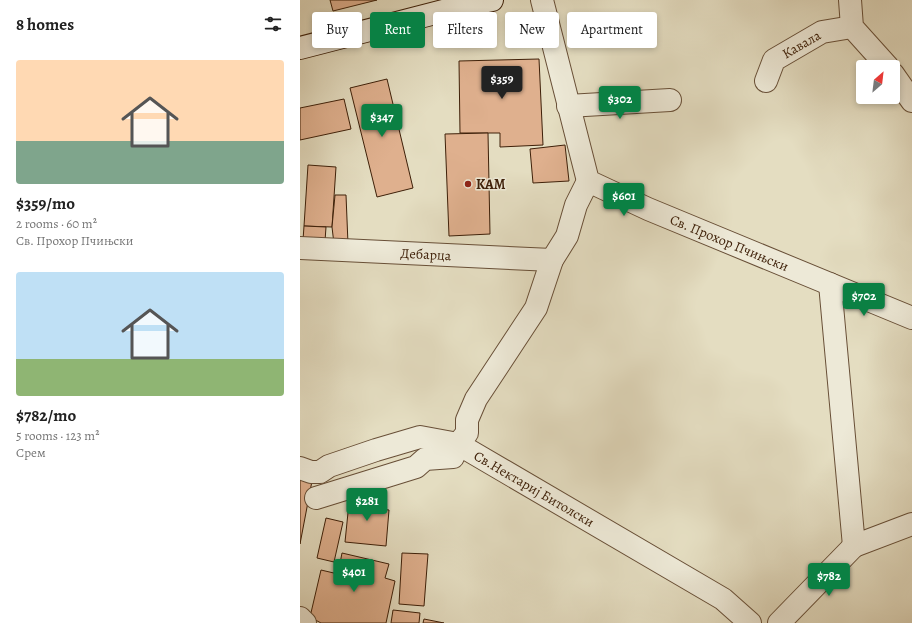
<!DOCTYPE html>
<meta charset="utf-8">
<style>
:root{--surface:#fff;--page:#f2f2f2;--text:#222;--muted:#767676;--accent:#0b8043}
body{margin:0;font-family:Alegreya,serif;background:var(--page);color:var(--text);height:100vh;display:flex;flex-direction:column;font-size:15px;white-space:nowrap}
*{box-sizing:border-box;margin:0}
p{font-size:13px;color:var(--muted)}
.icon{flex:none;width:22px;height:22px;fill:none;stroke:currentColor;stroke-width:2;stroke-linecap:round;stroke-linejoin:round}
.map{position:relative;flex:1;overflow:hidden}
.panel{display:flex;flex-direction:column;background:var(--surface);width:300px}
.panel>*{flex:none}
.guide{position:absolute;left:12px;top:12px;width:380px;height:36px;display:flex;gap:8px}
.needle{width:26px;rotate:28deg}
.buttons{position:absolute;left:556px;top:60px;display:grid;gap:8px}
.buttons a{display:grid;place-items:center;width:44px;height:44px;border-radius:4px;background:var(--surface);box-shadow:0 2px 6px #0003;font-size:20px}
.price{position:absolute;translate:-50% -34px;padding:0 9px;border-radius:4px;background:var(--accent);color:#fff;font-size:13px;line-height:26px;filter:drop-shadow(0 1px 2px #0008)}
.price::after{content:'';position:absolute;left:50%;top:24px;width:12px;height:9px;margin-left:-6px;background:inherit;clip-path:polygon(0 0,100% 0,50% 100%)}
.price.on{background:#222;color:#fff}
ul{padding:0;list-style:none}
li{display:grid;align-content:center;gap:8px;height:212px;padding:0 16px}
li span{display:grid;place-items:center;height:124px;border-radius:4px;color:#555}
li>.icon{margin-inline-start:auto}
span .icon{width:72px;height:72px;fill:#fffc;stroke-width:1}
li b{font-size:17px}
h2{display:flex;justify-content:space-between;align-items:center;height:48px;padding:0 16px;font-size:17px}
.tag{padding:0 14px;border-radius:4px;background:var(--surface);box-shadow:0 2px 6px #0003;font-size:14px;line-height:36px}
.tag.on{background:var(--accent);color:#fff}
main{display:flex;flex:1;min-height:0}
.map>svg:first-child{display:block}
.building{fill:#dfb08e;stroke:#3e2009}
.lines{fill:none;stroke-linecap:round;stroke-linejoin:round}
.street-casing{stroke:#684f37;stroke-width:24}
.secondary-casing{stroke:#3e2009;stroke-width:24}
.street{stroke:#ede9d7;stroke-width:22}
.secondary{stroke:#ede9d7;stroke-width:22}
.poi-dot{fill:#8f2418;stroke:#ede9d7;stroke-width:1.5}
.labels{text-anchor:middle;stroke-width:3;stroke-linejoin:round;paint-order:stroke}
.street-label{font-size:14px;fill:#3e2009;stroke:#ede9d7}
.poi-label{font-size:14px;font-weight:bold;fill:#3e2009;stroke:#ede9d7;text-anchor:start}
</style>
<main>
<section class="panel">
<h2>8 homes<svg class="icon" aria-label="filters" viewBox="0 0 24 24"><path d="M4 7h16M4 17h16"/><circle cx="9" cy="7" r="2"/><circle cx="15" cy="17" r="2"/></svg></h2>
<ul>
<li><span style="background:linear-gradient(#ffd9b3 65%,#7fa58c 0)"><svg class="icon" aria-label="home" viewBox="0 0 24 24"><path d="M3 11l9-7 9 7M6 9v11h12V9"/></svg></span><div><b>$359/mo</b><p>2 rooms · 60 m²</p><p>Св. Прохор Пчињски</p></div></li>
<li><span style="background:linear-gradient(#bfe0f5 70%,#8fb573 0)"><svg class="icon" aria-label="home" viewBox="0 0 24 24"><path d="M3 11l9-7 9 7M6 9v11h12V9"/></svg></span><div><b>$782/mo</b><p>5 rooms · 123 m²</p><p>Срем</p></div></li>
</ul>
</section>
<div class="map">
<svg width="612" height="623" viewBox="0 0 612 623">
<rect width="100%" height="100%" fill="#e4ddc1"/>
<filter id="stains"><feTurbulence type="fractalNoise" baseFrequency=".005" numOctaves="4"/><feColorMatrix values="0 0 0 0 .2 0 0 0 0 .09 0 0 0 0 .02 0 0 0 .5 -.17"/></filter>
<radialGradient id="worn" r=".72"><stop offset=".6" stop-color="#630" stop-opacity="0"/><stop offset="1" stop-color="#630" stop-opacity=".3"/></radialGradient>
<!-- building -->
<g class="building">
<polygon points="30,0 77,0 33,11"/>
<polygon points="239,59 243,145 200,147 200,133 160,133 159,61"/>
<polygon points="87,79 113,188 77,197 50,88"/>
<polygon points="44,99 51,129 0,140 0,108"/>
<polygon points="188,133 190,234 149,236 145,134"/>
<polygon points="265,145 269,181 233,183 230,149"/>
<polygon points="8,165 36,167 32,227 4,226"/>
<polygon points="35,195 46,195 48,244 34,244 32,227"/>
<polygon points="4,226 26,227 25,241 3,240"/>
<polygon points="0,479 12,481 0,544"/>
<polygon points="58,492 73,493 72,508 89,510 86,546 45,542 49,503 57,504"/>
<polygon points="26,518 43,522 34,562 17,558"/>
<polygon points="42,553 89,564 85,578 95,581 86,623 21,623 10,617 21,570 38,574"/>
<polygon points="102,553 128,554 124,606 99,604"/>
<polygon points="93,610 120,613 119,623 91,623"/>
<polygon points="124,619 144,623 123,623"/>
</g>
<g class="lines">
<defs>
<g id="street">
<path id="s1" d="M 242,0 L 288,181 L 348,209 L 612,318"/>
<polyline points="550,0 552,27 588,67"/>
<polyline points="593,74 612,101"/>
<path id="s2" d="M 466,81 L 474,60 L 522,32 L 552,27"/>
<polyline points="268,106 370,100"/>
<path id="s3" d="M 0,248 L 252,260"/>
<polyline points="530,284 554,546 612,524"/>
<path id="s4" d="M 0,468 L 11,472 L 20,472 L 29,466 L 76,450 L 120,437 L 158,444 L 423,599 L 450,623"/>
<polyline points="16,498 116,467 125,459 153,457 158,444 167,433 167,420 176,399 236,308 252,260 267,236 276,205 288,181"/>
<polyline points="0,618 5,623"/>
<polyline points="479,623 554,546"/>
</g>
<polyline id="secondary" points="0,48 147,10 192,0"/>
</defs>
<!-- street casing -->
<use href="#street" class="street-casing"/>
<!-- secondary casing -->
<use href="#secondary" class="secondary-casing"/>
<!-- street -->
<use href="#street" class="street"/>
<!-- secondary -->
<use href="#secondary" class="secondary"/>
</g>
<!-- markers -->
<circle class="poi-dot" cx="168" cy="184" r="4"/>
<g class="labels">
<!-- street labels -->
<g class="street-label">
<text dy="5" stroke="none"><textPath href="#s2" startOffset="54">Кавала</textPath></text>
<text dy="5" stroke="none"><textPath href="#s1" startOffset="341">Св. Прохор Пчињски</textPath></text>
<text dy="5" stroke="none"><textPath href="#s3" startOffset="126">Дебарца</textPath></text>
<text dy="5" stroke="none"><textPath href="#s4" startOffset="254">Св.Нектариј Битолски</textPath></text>
</g>
<!-- poi labels -->
<g class="poi-label">
<text x="176" y="189">KAM</text>
</g>
</g>
<rect width="100%" height="100%" filter="url(#stains)"/>
<rect width="100%" height="100%" fill="url(#worn)"/>
</svg>
<div class="buttons">
<a><svg class="needle" viewBox="-14 -14 28 28"><path d="M0-13l5 13h-10z" fill="#e53935"/><path d="M0 13l5-13h-10z" fill="#767676"/></svg></a>
</div>
<b class="price on" style="left:202px;top:100px">$359</b>
<b class="price" style="left:320px;top:120px">$302</b>
<b class="price" style="left:82px;top:138px">$347</b>
<b class="price" style="left:324px;top:217px">$601</b>
<b class="price" style="left:564px;top:317px">$702</b>
<b class="price" style="left:67px;top:522px">$281</b>
<b class="price" style="left:54px;top:593px">$401</b>
<b class="price" style="left:529px;top:597px">$782</b>
<div class="guide">
<a class="tag">Buy</a>
<a class="tag on">Rent</a>
<a class="tag">Filters</a>
<a class="tag">New</a>
<a class="tag">Apartment</a>
</div>
</div>
</main>
